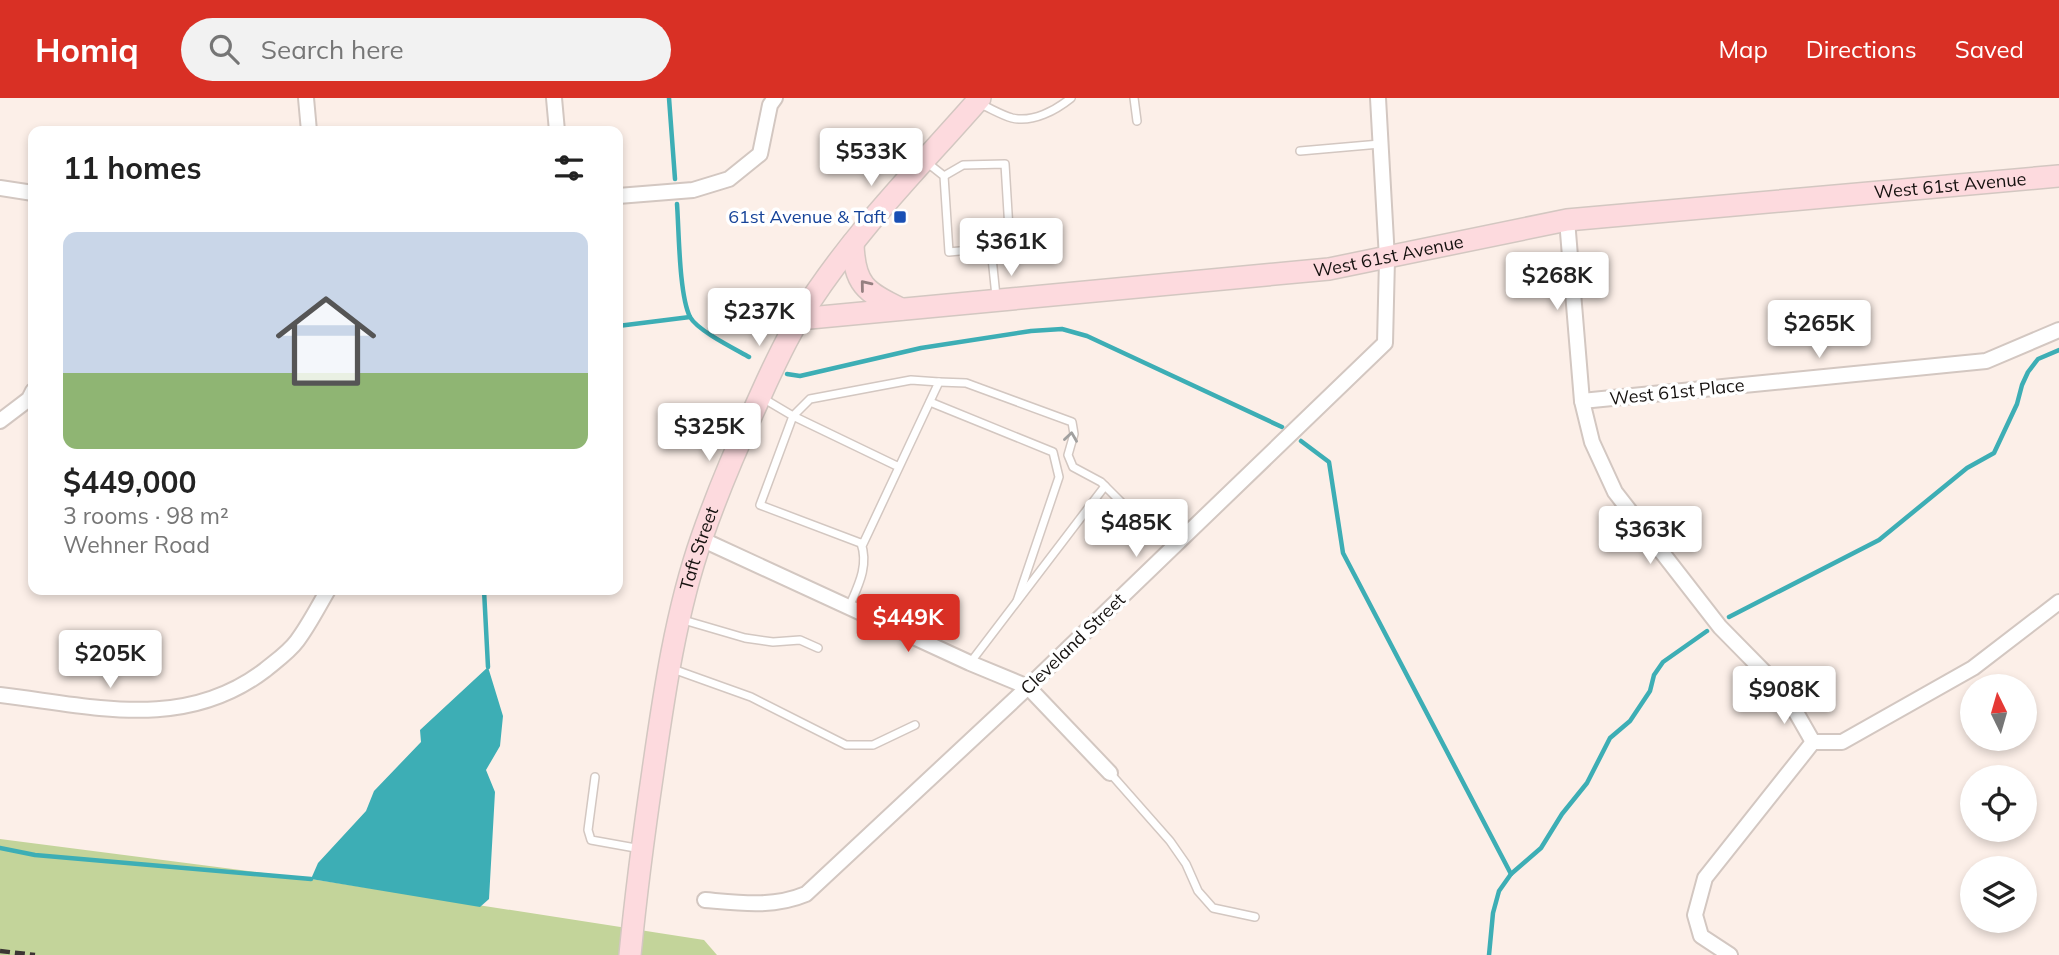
<!DOCTYPE html>
<meta charset="utf-8">
<style>
:root{--surface:#fff;--page:#f2f2f2;--text:#222;--muted:#767676;--line:#e0e0e0;--accent:#d93025}
body{margin:0;font-family:Mulish,sans-serif;background:var(--page);color:var(--text);height:100vh;display:flex;flex-direction:column;font-size:26px;white-space:nowrap}
*{box-sizing:border-box;margin:0}
p{font-size:23px;color:var(--muted)}
.icon{flex:none;width:38px;height:38px;fill:none;stroke:currentColor;stroke-width:2;stroke-linecap:round;stroke-linejoin:round}
.map{position:relative;flex:1;overflow:hidden}
.sheet{position:absolute;left:28px;top:28px;width:595px;height:469px;display:flex;flex-direction:column;background:var(--surface);border-radius:14px;box-shadow:0 4px 10px #0003}
.sheet>*{flex:none}
.needle{width:46px;rotate:355deg}
.fabs{position:absolute;left:1960px;top:576px;display:grid;gap:14px}
.fabs a{display:grid;place-items:center;width:77px;height:77px;border-radius:50%;background:var(--surface);box-shadow:0 4px 10px #0003;font-size:35px}
.price{position:absolute;translate:-50% -60px;padding:0 16px;border-radius:7px;background:#fff;color:#222;font-size:23px;line-height:46px;filter:drop-shadow(0 2px 4px #0008)}
.price::after{content:'';position:absolute;left:50%;top:42px;width:21px;height:16px;margin-left:-10px;background:inherit;clip-path:polygon(0 0,100% 0,50% 100%)}
.price.active{background:var(--accent);color:#fff}
ul{padding:0;list-style:none}
li{display:grid;align-content:center;gap:14px;height:371px;padding:0 35px}
li+li{border-top:2px solid var(--line)}
li span{display:grid;place-items:center;height:217px;border-radius:14px;color:#555}
li>.icon{margin-inline-start:auto}
span .icon{width:126px;height:126px;fill:#fffc;stroke-width:1}
li b{font-size:30px}
h2{display:flex;justify-content:space-between;align-items:center;height:84px;padding:0 35px;font-size:30px}
header{display:flex;align-items:center;gap:42px;box-sizing:border-box;height:98px;padding:0 35px;background:var(--accent);color:#fff}
header strong{font-size:33px}
nav{display:flex;gap:38px;margin-inline-start:auto;font-size:24px}
.search{width:490px;height:63px;background:var(--page);display:flex;align-items:center;gap:18px;box-sizing:border-box;padding:0 24px;border-radius:38px;color:var(--muted);font-size:26px}
.map>svg:first-child{display:block}
.green{fill:#c3d49a}
.water{fill:#3daeb5}
.lines{fill:none;stroke-linecap:round;stroke-linejoin:round}
.stream{stroke:#3daeb5;stroke-width:4.5}
.service-casing{stroke:#d3c7c1;stroke-width:10}
.minor-casing{stroke:#d3c7c1;stroke-width:18}
.secondary-casing{stroke:#d3c7c1;stroke-width:24}
.service{stroke:#fff;stroke-width:7}
.minor{stroke:#fff;stroke-width:14}
.secondary{stroke:#fddade;stroke-width:21}
.rail{stroke:#3b3533;stroke-width:4.5;stroke-dasharray:10 5;stroke-linecap:butt}
.oneway{stroke:#958081}
.oneway2{stroke:#a1a09f}
.transit-dot{fill:#1a4fb4;stroke:#fff;stroke-width:2.5}
.labels{text-anchor:middle;stroke-width:7;stroke-linejoin:round;paint-order:stroke}
.street-label{font-size:18px;fill:#15110f;stroke:#fff}
.transit-label{font-size:18px;fill:#164399;stroke:#fff;text-anchor:end}
</style>
<header>
<strong>Homiq</strong>
<div class="search"><svg class="icon" aria-label="search" viewBox="0 0 24 24"><circle cx="10" cy="10" r="6"/><path d="M15 15l6 6"/></svg>Search here</div>
<nav><a>Map</a><a>Directions</a><a>Saved</a></nav>
</header>
<div class="map">
<svg width="2059" height="857" viewBox="0 0 2059 857">
<rect width="100%" height="100%" fill="#fcefe8"/>
<!-- green -->
<polygon class="green" points="0,741 311,781 704,842 717,857 0,857"/>
<!-- water -->
<polygon class="water" points="488,569 503,618 500,648 486,672 495,694 489,801 480,809 311,781 318,765 366,713 374,693 421,644 420,632"/>
<g class="lines">
<!-- stream -->
<g class="stream">
<polyline points="669,0 675,81"/>
<path d="M 677,106 C 679,133 679,197 690,219 C 698,233 735,251 749,259"/>
<polyline points="618,228 690,219"/>
<polyline points="787,276 800,278 921,250 1031,233 1062,231 1087,238 1282,329"/>
<polyline points="1301,343 1329,364 1343,455 1511,776"/>
<polyline points="484,492 488,569"/>
<polyline points="1729,519 1879,442 1967,370 1994,355 2017,306 2022,287 2028,274 2038,261 2059,252"/>
<polyline points="0,750 35,757 311,781"/>
<polyline points="1489,857 1493,815 1499,793 1511,776 1541,750 1562,716 1587,685 1610,640 1630,623 1650,593 1654,577 1663,564 1707,533"/>
</g>
<defs>
<g id="service">
<polyline points="1134,0 1137,23"/>
<path d="M 980,6 C 990,10 1001,17 1012,20 C 1033,25 1056,12 1071,0"/>
<polyline points="1300,53 1380,46"/>
<polyline points="925,63 944,78 949,154 991,150 996,198"/>
<polyline points="944,78 963,67 1005,66 1010,148 991,150"/>
<polyline points="939,284 966,285 1072,324 1074,336 1068,357 1073,369 1101,384 1122,405 1176,446"/>
<path d="M 761,299 L 793,318 L 760,407 L 863,446 C 888,392 914,338 939,284 L 911,282 L 810,301 L 793,318 L 899,369"/>
<polyline points="930,304 1053,354 1059,379 1017,503"/>
<path d="M 849,509 C 858,488 869,468 861,445"/>
<polyline points="680,521 745,540 773,544 800,542 818,550"/>
<polyline points="970,565 1105,388"/>
<polyline points="670,570 751,599 846,647 873,647 915,627"/>
<polyline points="1110,675 1170,743 1186,766 1198,793 1213,810 1255,819"/>
<polyline points="595,679 588,732 591,742 641,751"/>
</g>
<g id="minor">
<polyline points="306,0 309,33"/>
<polyline points="554,0 557,33"/>
<polyline points="0,90 33,95"/>
<polyline points="618,98 693,92 729,81 760,56 770,7 775,0"/>
<polyline points="1567,122 1582,303 1592,344 1615,394 1720,529 1785,595 1813,644"/>
<polyline points="1582,303 1986,263 2059,232"/>
<polyline points="0,323 29,301 33,293"/>
<polyline points="701,441 970,565 1028,589 1110,675"/>
<path d="M 0,597 C 93,608 184,634 265,572 C 276,563 289,554 297,543 C 309,527 318,509 328,492"/>
<path d="M 705,802 C 739,805 773,810 806,796 L 1028,589 L 1385,245 L 1387,161 L 1378,0"/>
<polyline points="1730,857 1701,838 1695,817 1705,780 1813,644 1842,644 1973,570 2059,504"/>
</g>
<g id="secondary">
<path d="M 853,145 C 854,186 865,194 901,211"/>
<path id="s1" d="M 799,221 L 1329,171 L 1567,122 L 2059,78"/>
<path id="s2" d="M 630,857 C 636,795 644,734 653,673 C 664,596 676,513 702,439 C 717,396 735,353 754,312 C 768,281 781,250 799,221 C 849,139 917,72 980,0"/>
</g>
</defs>
<!-- service casing -->
<use href="#service" class="service-casing"/>
<!-- minor casing -->
<use href="#minor" class="minor-casing"/>
<!-- secondary casing -->
<use href="#secondary" class="secondary-casing"/>
<!-- service -->
<use href="#service" class="service"/>
<!-- minor -->
<use href="#minor" class="minor"/>
<!-- secondary -->
<use href="#secondary" class="secondary"/>
<!-- rail -->
<polyline class="rail" points="0,853 35,857"/>
</g>
<!-- one-way arrows -->
<defs><path id="oneway-chevron" d="M-2-3.5L2.5 0L-2 3.5" fill="none" stroke-width="1.6" stroke-linecap="round" stroke-linejoin="round" transform="scale(1.75)"/></defs>
<use class="oneway" href="#oneway-chevron" transform="translate(865 187) rotate(-129)"/>
<use class="oneway2" href="#oneway-chevron" transform="translate(1071 339) rotate(-82)"/>
<!-- markers -->
<rect class="transit-dot" x="893" y="112" width="14" height="14" rx="3.5"/>
<g class="labels">
<!-- street labels -->
<g class="street-label">
<text dy="6" stroke="none"><textPath href="#s1" startOffset="1160">West 61st Avenue</textPath></text>
<text dy="6" stroke="none"><textPath href="#s1" startOffset="593">West 61st Avenue</textPath></text>
<text transform="translate(1677 294) rotate(-6)" y="6">West 61st Place</text>
<text dy="6" stroke="none"><textPath href="#s2" startOffset="413">Taft Street</textPath></text>
<text transform="translate(1073 546) rotate(-44)" y="6">Cleveland Street</text>
</g>
<!-- transit labels -->
<g class="transit-label">
<text x="886" y="125">61st Avenue &amp; Taft</text>
</g>
</g>
</svg>
<div class="fabs">
<a><svg class="needle" viewBox="-14 -14 28 28"><path d="M0-13l5 13h-10z" fill="#e53935"/><path d="M0 13l5-13h-10z" fill="#767676"/></svg></a>
<a><svg class="icon" aria-label="locate" viewBox="0 0 24 24"><circle cx="12" cy="12" r="6"/><path d="M12 2v4M12 18v4M2 12h4M18 12h4"/></svg></a>
<a><svg class="icon" aria-label="layers" viewBox="0 0 24 24"><path d="M12 4l9 5-9 5-9-5zM3 14l9 5 9-5"/></svg></a>
</div>
<b class="price" style="left:871px;top:90px">$533K</b>
<b class="price" style="left:1011px;top:180px">$361K</b>
<b class="price" style="left:1557px;top:214px">$268K</b>
<b class="price" style="left:759px;top:250px">$237K</b>
<b class="price" style="left:1819px;top:262px">$265K</b>
<b class="price" style="left:709px;top:365px">$325K</b>
<b class="price" style="left:1136px;top:461px">$485K</b>
<b class="price" style="left:1650px;top:468px">$363K</b>
<b class="price active" style="left:908px;top:556px">$449K</b>
<b class="price" style="left:110px;top:592px">$205K</b>
<b class="price" style="left:1784px;top:628px">$908K</b>
<section class="sheet">
<h2>11 homes<svg class="icon" aria-label="filters" viewBox="0 0 24 24"><path d="M4 7h16M4 17h16"/><circle cx="9" cy="7" r="2"/><circle cx="15" cy="17" r="2"/></svg></h2>
<ul>
<li><span style="background:linear-gradient(#c9d6e8 65%,#8fb573 0)"><svg class="icon" aria-label="home" viewBox="0 0 24 24"><path d="M3 11l9-7 9 7M6 9v11h12V9"/></svg></span><div><b>$449,000</b><p>3 rooms · 98 m²</p><p>Wehner Road</p></div></li>
</ul>
</section>
</div>
